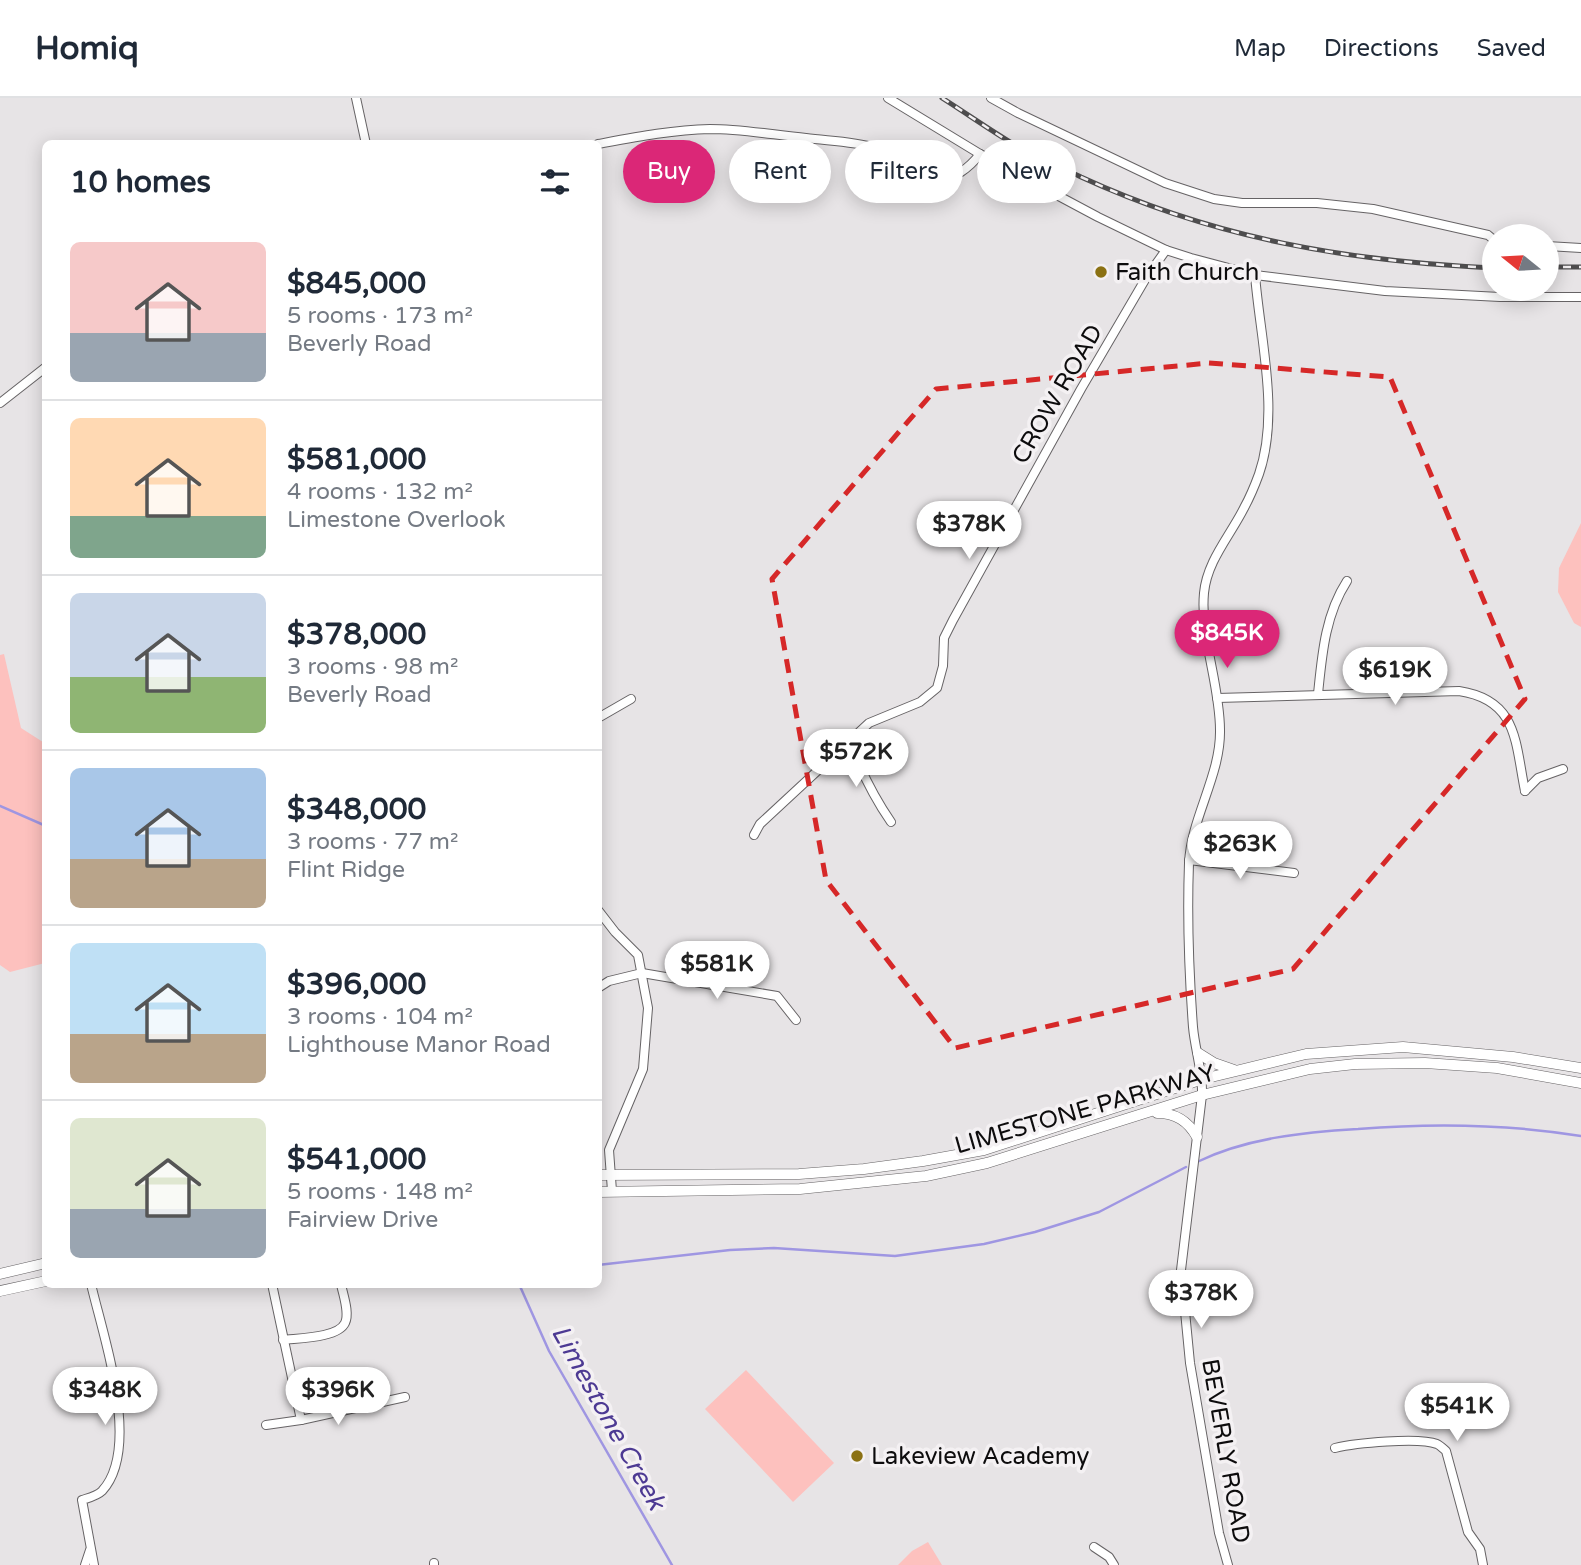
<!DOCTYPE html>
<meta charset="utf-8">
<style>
:root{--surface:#fff;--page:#f6f6f7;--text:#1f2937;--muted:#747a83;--line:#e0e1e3;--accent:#db2777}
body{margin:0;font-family:"Varela Round",sans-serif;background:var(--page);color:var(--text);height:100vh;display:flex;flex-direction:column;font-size:26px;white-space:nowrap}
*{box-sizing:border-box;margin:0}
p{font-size:23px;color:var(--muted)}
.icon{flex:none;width:38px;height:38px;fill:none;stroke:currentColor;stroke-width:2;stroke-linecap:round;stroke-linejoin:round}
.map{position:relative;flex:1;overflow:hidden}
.side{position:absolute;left:42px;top:42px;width:560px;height:1148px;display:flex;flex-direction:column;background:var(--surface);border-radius:10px;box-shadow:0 4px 18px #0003}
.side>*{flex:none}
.banner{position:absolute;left:623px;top:42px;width:665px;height:63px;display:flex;gap:14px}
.needle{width:46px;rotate:288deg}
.controls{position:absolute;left:1482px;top:126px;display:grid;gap:14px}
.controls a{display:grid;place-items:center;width:77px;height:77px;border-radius:50%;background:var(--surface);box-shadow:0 4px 18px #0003;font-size:35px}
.price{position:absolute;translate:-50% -60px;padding:0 16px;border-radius:24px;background:#fff;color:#222;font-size:23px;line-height:46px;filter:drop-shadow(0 2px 4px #0008)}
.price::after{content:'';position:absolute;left:50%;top:42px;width:21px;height:16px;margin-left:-10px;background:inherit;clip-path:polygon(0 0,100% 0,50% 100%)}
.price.selected{background:var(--accent);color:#fff}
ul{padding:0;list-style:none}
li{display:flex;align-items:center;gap:21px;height:175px;padding:0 28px}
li+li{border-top:2px solid var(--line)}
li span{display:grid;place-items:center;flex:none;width:196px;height:140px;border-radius:10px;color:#555}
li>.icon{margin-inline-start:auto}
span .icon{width:84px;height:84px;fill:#fffc;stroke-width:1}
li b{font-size:30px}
h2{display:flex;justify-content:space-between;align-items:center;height:84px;padding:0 28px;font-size:30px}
.pill{padding:0 24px;border-radius:32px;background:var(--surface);box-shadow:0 4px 18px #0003;font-size:24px;line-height:63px}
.pill.selected{background:var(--accent);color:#fff}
header{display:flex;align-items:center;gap:42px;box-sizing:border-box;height:98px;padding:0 35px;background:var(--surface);border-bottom:2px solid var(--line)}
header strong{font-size:33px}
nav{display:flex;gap:38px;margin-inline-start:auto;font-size:24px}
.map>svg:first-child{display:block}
.green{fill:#fdc1be}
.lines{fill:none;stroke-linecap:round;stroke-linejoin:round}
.stream{stroke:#9f96e2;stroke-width:2.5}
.minor-casing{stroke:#666365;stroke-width:10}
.major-casing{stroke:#666365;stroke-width:11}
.minor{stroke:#fff;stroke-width:8}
.major{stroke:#fff;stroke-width:10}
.rail-casing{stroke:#4e4d4e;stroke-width:5}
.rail{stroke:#f4f1f3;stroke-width:2.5;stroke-dasharray:8;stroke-linecap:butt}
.marked{fill:none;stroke:#d62828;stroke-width:5;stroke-dasharray:14 9;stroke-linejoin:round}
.poi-dot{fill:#8b7113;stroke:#f4f1f3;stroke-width:2.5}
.labels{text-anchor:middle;stroke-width:7;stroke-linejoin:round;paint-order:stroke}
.poi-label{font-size:24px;fill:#0d0c0d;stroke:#f4f1f3;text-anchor:start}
.street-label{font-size:24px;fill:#0d0c0d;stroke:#f4f1f3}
.water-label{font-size:26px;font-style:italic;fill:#4d3a93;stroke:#f4f1f3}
</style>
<header>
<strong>Homiq</strong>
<nav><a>Map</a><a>Directions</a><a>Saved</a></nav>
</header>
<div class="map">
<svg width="1581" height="1467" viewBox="0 0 1581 1467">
<rect width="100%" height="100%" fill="#e7e4e6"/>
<!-- green -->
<g class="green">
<polygon points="1581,425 1581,529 1574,525 1558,494 1559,470"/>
<polygon points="4,556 21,630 46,646 45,865 10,874 0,867 0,557"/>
<polygon points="746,1272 834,1365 793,1404 705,1311"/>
<polygon points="928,1444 942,1467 898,1467 912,1453"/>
</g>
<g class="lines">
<!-- stream -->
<g class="stream">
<polyline points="0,708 46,728"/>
<path d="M 1197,1064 C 1246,1040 1305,1034 1358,1031 C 1433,1025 1507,1026 1581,1038"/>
<polyline points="598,1167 730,1152 774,1150 895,1158 984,1146 1035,1134 1099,1114 1186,1069"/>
<polyline points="519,1186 549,1253 672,1467"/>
</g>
<defs>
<g id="minor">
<polyline points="356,0 366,46"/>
<polyline points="888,0 980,56 1098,119 1166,152 1191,160 1255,177 1385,193 1500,199 1581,199"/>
<polyline points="991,0 1018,15 1165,85 1214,101 1242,105 1317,105 1373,111 1488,137 1494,142"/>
<path d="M 598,46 C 636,39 672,32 710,31 C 742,31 774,37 806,40 C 828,43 853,43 875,50 C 897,58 910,81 936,82 C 953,83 970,69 980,56"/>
<polyline points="1547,148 1581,150"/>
<polyline points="0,305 46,269"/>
<path d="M 1318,596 C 1322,557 1325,517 1347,483"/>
<path d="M 1217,600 L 1459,593 C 1518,602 1515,644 1525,693"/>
<polyline points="598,620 631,601"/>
<path d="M 849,642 C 860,671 873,698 891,724"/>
<polyline points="1525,693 1538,680 1563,671"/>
<polyline points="754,737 760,726 869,625 920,604 937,590 943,568 944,540 953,522 1081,291 1146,180 1166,152"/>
<polyline points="1189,762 1294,775"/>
<polyline points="598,812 615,834 638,857 648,910 643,971 609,1052 612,1093"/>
<polyline points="598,890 609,883 642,875 777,898 796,922"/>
<path d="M 91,1186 C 103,1238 142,1350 102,1393 C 97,1398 88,1400 82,1402 L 94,1467"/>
<polyline points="272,1186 301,1322"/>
<path d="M 283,1242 C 298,1240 338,1240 345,1225 C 350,1215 343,1197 341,1186"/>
<polyline points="266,1327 301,1322 405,1299"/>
<path d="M 1335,1350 C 1355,1345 1419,1339 1437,1346 C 1438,1346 1445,1352 1446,1353 L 1468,1434 L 1480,1451 L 1483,1467"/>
<polyline points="1094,1449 1109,1459 1114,1467"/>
<polyline points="434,1465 434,1467"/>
<polyline points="85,1467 90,1452"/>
<path d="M 1228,1467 L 1219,1435 L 1190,1265 L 1181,1172 L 1202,997 C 1203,974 1195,952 1193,929 C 1189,875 1187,819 1189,765 C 1191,720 1221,677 1220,632 C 1220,587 1200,539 1204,495 C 1207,463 1230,438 1244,410 C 1250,399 1255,387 1259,376 C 1280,315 1260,240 1255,177"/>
</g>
<g id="major">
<polyline points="1198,955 1214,965 1234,972"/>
<path d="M 1157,1015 C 1176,1015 1188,1023 1197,1039"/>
<polyline points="598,1077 799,1076 864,1071 923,1063 984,1052 1203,981 1306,956 1403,949 1513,959 1581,970"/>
<polyline points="598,1094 800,1091 926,1078 987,1065 1202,997 1310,971 1355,966 1425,965 1497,970 1581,985"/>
<polyline points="0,1176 46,1165"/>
<polyline points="0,1193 46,1183"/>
</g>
</defs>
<!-- minor casing -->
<use href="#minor" class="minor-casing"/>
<!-- major casing -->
<use href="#major" class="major-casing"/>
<!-- minor -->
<use href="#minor" class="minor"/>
<!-- major -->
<use href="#major" class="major"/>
<defs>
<g id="rail">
<path d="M 942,0 C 972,19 1001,40 1032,57 C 1048,65 1065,71 1081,79 C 1216,141 1347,163 1494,170"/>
<polyline points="1547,169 1581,169"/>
</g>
</defs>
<!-- rail casing -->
<use href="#rail" class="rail-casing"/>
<!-- rail -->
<use href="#rail" class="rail"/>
</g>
<!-- marked area -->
<path class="marked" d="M 1209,265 L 1390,279 L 1525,601 L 1293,871 L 955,950 L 826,782 L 772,481 L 936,291 Z"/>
<!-- markers -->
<g class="poi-dot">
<circle cx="1101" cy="174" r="7"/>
<circle cx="857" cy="1358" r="7"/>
</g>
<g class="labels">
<!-- poi labels -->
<g class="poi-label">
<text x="1115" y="182">Faith Church</text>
<text x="871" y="1366">Lakeview Academy</text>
</g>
<!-- street labels -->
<g class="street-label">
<text transform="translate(1057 296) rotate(-60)" y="8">CROW ROAD</text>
<text transform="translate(1085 1011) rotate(-16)" y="8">LIMESTONE PARKWAY</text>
<text transform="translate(1226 1353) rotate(80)" y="8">BEVERLY ROAD</text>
</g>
<!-- water labels -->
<g class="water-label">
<text transform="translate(609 1319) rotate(61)" y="9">Limestone Creek</text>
</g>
</g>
</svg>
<div class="controls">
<a><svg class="needle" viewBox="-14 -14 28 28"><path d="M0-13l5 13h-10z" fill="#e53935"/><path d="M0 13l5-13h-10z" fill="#747a83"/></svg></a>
</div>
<b class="price" style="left:969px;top:463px">$378K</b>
<b class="price selected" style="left:1227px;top:572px">$845K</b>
<b class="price" style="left:1395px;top:609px">$619K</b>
<b class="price" style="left:856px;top:691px">$572K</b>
<b class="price" style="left:1240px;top:783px">$263K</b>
<b class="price" style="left:717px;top:903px">$581K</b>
<b class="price" style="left:1201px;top:1232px">$378K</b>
<b class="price" style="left:105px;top:1329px">$348K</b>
<b class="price" style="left:338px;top:1329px">$396K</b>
<b class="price" style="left:1457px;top:1345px">$541K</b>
<div class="banner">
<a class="pill selected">Buy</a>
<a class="pill">Rent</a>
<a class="pill">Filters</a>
<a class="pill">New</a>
</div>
<section class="side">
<h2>10 homes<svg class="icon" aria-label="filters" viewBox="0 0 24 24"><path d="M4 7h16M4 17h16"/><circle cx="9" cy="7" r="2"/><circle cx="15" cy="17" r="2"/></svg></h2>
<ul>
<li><span style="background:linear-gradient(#f6c9c9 65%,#9aa5b1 0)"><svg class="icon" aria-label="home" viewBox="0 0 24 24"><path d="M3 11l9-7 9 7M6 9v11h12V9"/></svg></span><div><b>$845,000</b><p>5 rooms · 173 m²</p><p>Beverly Road</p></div></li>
<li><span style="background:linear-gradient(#ffd9b3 70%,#7fa58c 0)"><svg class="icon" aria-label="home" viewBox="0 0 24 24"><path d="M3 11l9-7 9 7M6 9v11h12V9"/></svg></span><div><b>$581,000</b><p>4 rooms · 132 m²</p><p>Limestone Overlook</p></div></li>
<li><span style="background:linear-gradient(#c9d6e8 60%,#8fb573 0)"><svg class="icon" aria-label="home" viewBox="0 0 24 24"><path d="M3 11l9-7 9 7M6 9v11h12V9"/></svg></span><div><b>$378,000</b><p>3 rooms · 98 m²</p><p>Beverly Road</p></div></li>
<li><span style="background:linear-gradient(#a9c7e8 65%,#b9a48a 0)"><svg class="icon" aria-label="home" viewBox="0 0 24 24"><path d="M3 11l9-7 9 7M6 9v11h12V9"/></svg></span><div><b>$348,000</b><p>3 rooms · 77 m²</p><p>Flint Ridge</p></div></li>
<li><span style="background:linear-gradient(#bfe0f5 65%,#b9a48a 0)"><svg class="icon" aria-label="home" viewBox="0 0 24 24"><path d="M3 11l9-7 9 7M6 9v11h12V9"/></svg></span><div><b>$396,000</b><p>3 rooms · 104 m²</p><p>Lighthouse Manor Road</p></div></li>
<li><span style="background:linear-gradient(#dfe7d0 65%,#9aa5b1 0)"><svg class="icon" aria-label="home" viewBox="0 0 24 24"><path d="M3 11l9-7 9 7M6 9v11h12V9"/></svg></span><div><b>$541,000</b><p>5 rooms · 148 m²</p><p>Fairview Drive</p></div></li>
</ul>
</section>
</div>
